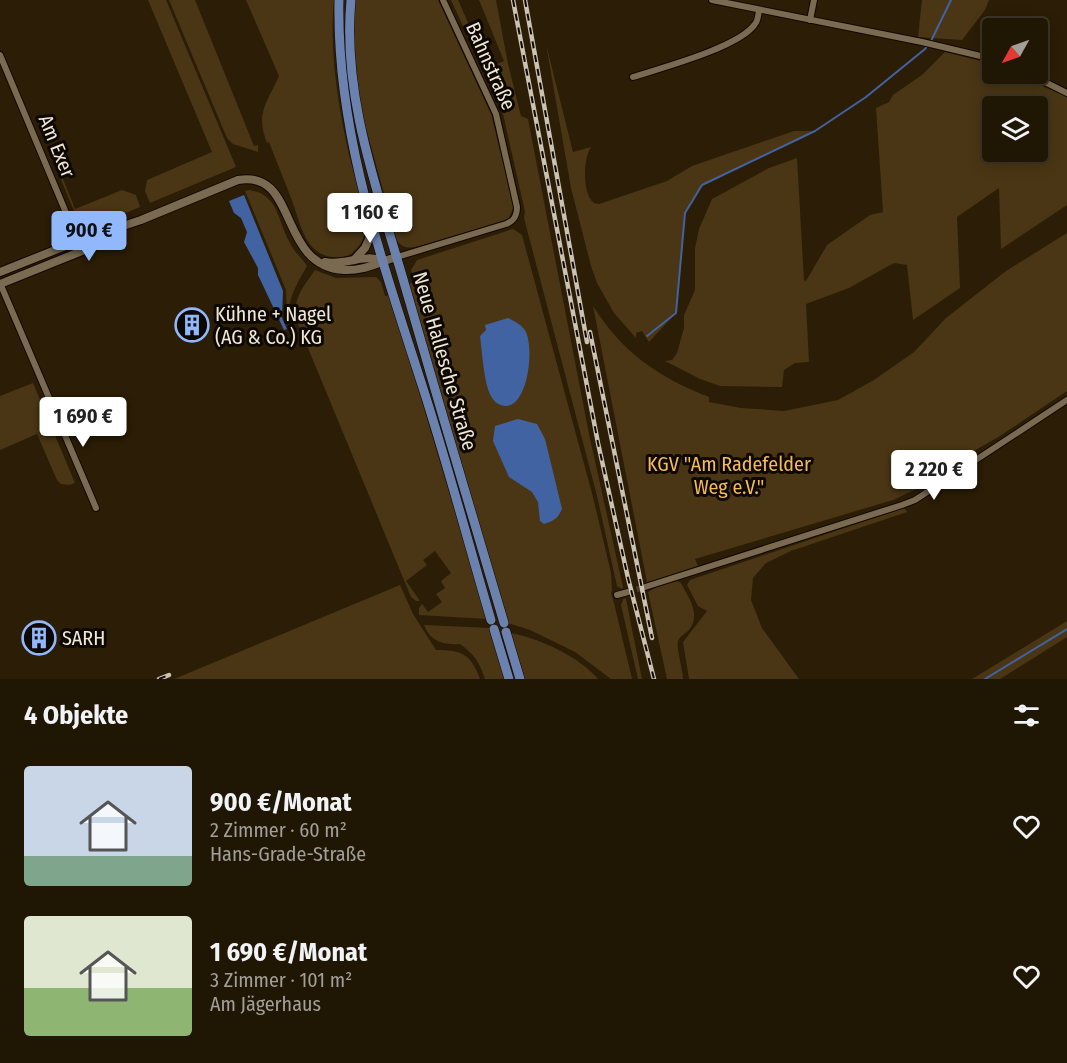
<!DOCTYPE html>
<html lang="de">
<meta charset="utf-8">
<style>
:root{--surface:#201604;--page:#281f0e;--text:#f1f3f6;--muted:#a29f9a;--line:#3d3526;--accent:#91b8fd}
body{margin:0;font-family:"Fira Sans Condensed",sans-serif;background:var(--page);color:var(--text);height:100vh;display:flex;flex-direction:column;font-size:22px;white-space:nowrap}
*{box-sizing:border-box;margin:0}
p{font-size:20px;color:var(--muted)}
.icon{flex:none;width:33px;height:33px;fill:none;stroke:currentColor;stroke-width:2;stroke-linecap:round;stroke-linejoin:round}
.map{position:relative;height:679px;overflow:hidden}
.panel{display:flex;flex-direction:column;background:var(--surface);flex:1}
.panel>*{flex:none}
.needle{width:39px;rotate:230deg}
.fabs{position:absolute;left:982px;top:18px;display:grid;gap:12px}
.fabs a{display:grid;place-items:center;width:66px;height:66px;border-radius:6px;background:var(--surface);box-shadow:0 3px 15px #0003,0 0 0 2px var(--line);font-size:30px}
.price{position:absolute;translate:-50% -51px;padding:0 14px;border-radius:6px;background:#fff;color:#222;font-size:20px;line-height:39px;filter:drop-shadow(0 2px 3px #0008)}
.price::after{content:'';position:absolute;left:50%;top:36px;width:18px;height:14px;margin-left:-9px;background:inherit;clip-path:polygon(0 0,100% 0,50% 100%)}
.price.selected{background:var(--accent);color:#111}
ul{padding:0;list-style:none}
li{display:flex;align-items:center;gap:18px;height:150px;padding:0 24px}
li span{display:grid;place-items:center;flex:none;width:168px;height:120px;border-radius:6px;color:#555}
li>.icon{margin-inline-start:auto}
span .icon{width:72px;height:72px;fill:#fffc;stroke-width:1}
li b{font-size:26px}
h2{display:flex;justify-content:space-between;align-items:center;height:72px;padding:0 24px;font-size:26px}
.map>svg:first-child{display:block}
.green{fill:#4a3614;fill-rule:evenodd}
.water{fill:#4263a2}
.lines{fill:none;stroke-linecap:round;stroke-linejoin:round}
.stream{stroke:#4263a2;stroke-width:2}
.street-tunnel{stroke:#493b26;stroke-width:6;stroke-dasharray:6 3;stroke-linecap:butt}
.street-casing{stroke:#130700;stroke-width:8}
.secondary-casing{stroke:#130700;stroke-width:10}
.primary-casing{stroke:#130700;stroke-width:10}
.street{stroke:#7a6a51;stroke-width:6}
.secondary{stroke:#7a6a51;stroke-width:8}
.primary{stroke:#6b82af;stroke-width:9}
.rail-casing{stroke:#ccc2b1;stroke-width:4.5}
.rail{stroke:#0e0802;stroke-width:2;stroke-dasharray:7;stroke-linecap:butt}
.labels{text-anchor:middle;stroke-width:6;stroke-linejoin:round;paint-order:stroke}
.street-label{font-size:20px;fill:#f0e7d8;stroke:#0e0802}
.poi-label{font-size:20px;fill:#f0e7d8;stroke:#0e0802;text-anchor:start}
.park-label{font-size:20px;fill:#f6bb53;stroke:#0e0802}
</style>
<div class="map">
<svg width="1067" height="679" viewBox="0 0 1067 679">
<rect width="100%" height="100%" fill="#2b1d06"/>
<!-- green -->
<g class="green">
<polygon points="148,0 166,0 236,167 150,203 145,191 147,180 212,152"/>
<polygon points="169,0 195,0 254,146 258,145 258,152 233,144 227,138"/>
<path d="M 246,0 L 334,0 C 329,51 338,105 349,155 C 355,179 367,212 364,236 C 363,242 356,250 351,254 C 346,257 339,258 333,257 C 304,255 300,220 291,198 C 284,179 276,161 269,142 L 267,143 C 255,113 267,103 279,76 Z"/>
<path d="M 354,0 L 438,0 L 491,114 L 514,206 L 509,218 L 503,221 L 423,245 C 412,248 405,250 397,241 L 360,106 L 352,35 Z"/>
<polygon points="451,0 458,0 488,68 504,61 479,0 496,0 508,64 521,116 528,119 589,434 623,587 622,589 617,586 597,496 524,218 525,212 503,114"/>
<polygon points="922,0 989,0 985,10 962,40 918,37"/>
<path d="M 546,44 L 573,152 L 591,147 C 583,158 582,195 594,203 L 599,204 L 667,181 L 692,166 L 794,131 L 815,131 L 702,185 L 685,213 L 676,313 L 649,342 L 642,331 L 636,333 L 636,338 L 614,313 L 597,283 L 591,266 L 571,188 Z"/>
<path d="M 945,52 L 989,63 L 993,65 L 993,74 L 1015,74 L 1067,97 L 1067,205 L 1001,249 L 999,188 L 957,217 L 960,288 L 913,320 L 907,265 L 894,263 L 849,288 L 806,304 L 809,362 L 795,363 L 784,370 L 782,387 L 720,386 L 700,379 L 665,361 L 672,360 L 677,353 L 684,328 L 684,315 L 695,290 L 695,248 L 699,229 L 712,199 L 769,168 L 797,158 L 804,280 L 806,281 L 827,245 L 870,215 L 883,212 L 876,108 L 889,102 L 893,95 L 922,75 ZM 1038,106 L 1038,152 L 993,152 L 993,106 Z"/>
<path d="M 50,147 L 75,209 L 122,190 L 136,195 L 140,207 L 92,227 C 84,228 81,225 77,218 L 48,148 Z"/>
<path d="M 249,190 C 279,194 277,220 290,243 C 294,252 302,258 307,266 C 299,281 290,293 289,311 L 287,313 L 286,290 L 245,191 Z"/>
<polygon points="513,229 522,235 593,497 611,573 612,590 611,593 614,603 632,679 611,679 575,652 530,630 508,623 409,284 414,282 411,270 417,260"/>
<path d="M 1067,233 L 1067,391 L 1000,436 L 949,465 L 923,486 L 893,500 L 695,559 L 698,566 L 657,580 L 647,582 L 593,306 C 623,353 658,377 709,397 L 709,402 L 741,408 L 784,411 L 838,400 L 874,380 L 914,352 L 946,318 L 1006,271 Z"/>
<path d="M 315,270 L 336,278 L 376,277 L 381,282 L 385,296 L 390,295 L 487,619 L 419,615 L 419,608 L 422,604 L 428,612 L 442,602 L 436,594 L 445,588 L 441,581 L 451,573 L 435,551 L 423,560 L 427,565 L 406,581 L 420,601 L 416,601 L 411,597 L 296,319 C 293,298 303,287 315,270 Z"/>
<polygon points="33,383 75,483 69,485 61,484 57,480 37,434 0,450 0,396"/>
<polygon points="904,508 907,512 791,551 766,563 753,578 751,600 762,628 799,679 689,679 683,642 707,611 698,606 687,585 690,580"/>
<path d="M 677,581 L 681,583 C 688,597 700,612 691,627 C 688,633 680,635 678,641 C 676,647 683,671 683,679 L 667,679 L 648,592 L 660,585 Z"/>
<path d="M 400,585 L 413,614 L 436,650 C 462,650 471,654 480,679 L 174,679 Z"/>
<polygon points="624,598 626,599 642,679 638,679 621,605"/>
<polygon points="1067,621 1067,637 1000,679 972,679"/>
<path d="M 424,625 L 490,628 L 505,679 L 485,679 C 480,663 474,654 460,644 C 443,645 431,642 424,625 Z"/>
<path d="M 511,633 C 541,639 578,656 598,679 L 525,679 Z"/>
</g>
<!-- water -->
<g class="water">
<polygon points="244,195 283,291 282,318 287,329 284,330 258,275 258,268 244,242 247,232 241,218 234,213 229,201"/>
<path d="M 508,318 C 514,321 520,324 524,329 C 536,343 528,415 501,405 C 497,404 493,400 491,396 C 484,384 482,351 480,336 L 486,330 L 485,325 Z"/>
<path d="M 518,419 L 537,424 L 545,439 L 562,509 C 558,518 554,521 544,524 L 540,521 L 538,502 L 532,492 L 509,477 L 493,441 L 495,426 Z"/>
</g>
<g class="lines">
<!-- stream -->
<g class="stream">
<polyline points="647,336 676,313 685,213 702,185 815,131 866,97 925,49 931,41 951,0"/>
<polyline points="985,679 1067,629"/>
</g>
<!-- street-tunnel -->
<polyline class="street-tunnel" points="628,592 645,587"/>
<defs>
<g id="street">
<polyline points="712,0 922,42 993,59"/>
<polyline points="810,20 814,0"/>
<polyline points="0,55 82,251"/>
<polyline points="1029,74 1067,93"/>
<path d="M 633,77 C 661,68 740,47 755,24 C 758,21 758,15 759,11"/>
<path d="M 397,257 L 506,224 C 514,221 517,216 517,207 L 496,114 L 443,0"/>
<polyline points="0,283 96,508"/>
<polyline points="645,587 902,505 915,500 1067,400"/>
<polyline points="617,595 628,592"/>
</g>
<g id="secondary">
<polyline points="354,260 365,248 374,228"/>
<path d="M 325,262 C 345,266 364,253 383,261"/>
<path d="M 0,272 L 78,241 L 141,220 L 238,180 C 299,169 277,266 344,270 C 365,271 378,262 397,257"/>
<polyline points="0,284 82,251 119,232"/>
</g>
<g id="primary">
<path d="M 339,0 C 336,132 382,260 422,385 C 447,462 468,542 491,620"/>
<path d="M 351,0 C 342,95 377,189 403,279 C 436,394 470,508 504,623"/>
<polyline points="494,629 509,679"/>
<polyline points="506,632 520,679"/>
</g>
</defs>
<!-- street casing -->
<use href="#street" class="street-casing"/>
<!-- secondary casing -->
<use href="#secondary" class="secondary-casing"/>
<!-- primary casing -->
<use href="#primary" class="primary-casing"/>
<!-- street -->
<use href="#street" class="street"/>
<!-- secondary -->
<use href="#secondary" class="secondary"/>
<!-- primary -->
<use href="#primary" class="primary"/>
<defs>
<g id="rail">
<polyline points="513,0 598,443 628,578 654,679"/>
<polyline points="525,0 587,342"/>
<polyline points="590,332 652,638"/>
<polyline points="159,679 169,675"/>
</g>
</defs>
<!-- rail casing -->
<use href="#rail" class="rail-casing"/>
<!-- rail -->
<use href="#rail" class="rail"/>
</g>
<!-- icons -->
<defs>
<symbol id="building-ring" viewBox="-11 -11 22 22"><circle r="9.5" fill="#0e0802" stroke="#91b8fd" stroke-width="1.5"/><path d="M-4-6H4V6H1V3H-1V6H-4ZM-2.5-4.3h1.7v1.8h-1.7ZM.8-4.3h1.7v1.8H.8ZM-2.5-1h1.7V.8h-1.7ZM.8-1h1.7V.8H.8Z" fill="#91b8fd"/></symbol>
</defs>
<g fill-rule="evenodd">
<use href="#building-ring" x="173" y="306" width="38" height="38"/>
<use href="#building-ring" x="20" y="619" width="38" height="38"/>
</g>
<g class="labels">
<!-- street labels -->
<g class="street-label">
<text transform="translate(491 66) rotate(66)" y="7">Bahnstraße</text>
<text transform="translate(57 146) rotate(68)" y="7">Am Exer</text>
<text transform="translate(445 361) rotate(74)" y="7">Neue Hallesche Straße</text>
</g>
<!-- poi labels -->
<g class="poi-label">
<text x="215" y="321">Kühne + Nagel<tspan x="215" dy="23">(AG &amp; Co.) KG</tspan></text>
<text x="62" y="645">SARH</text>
</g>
<!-- park labels -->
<g class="park-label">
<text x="729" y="471">KGV "Am Radefelder<tspan x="729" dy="23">Weg e.V."</tspan></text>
</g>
</g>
</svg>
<div class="fabs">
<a><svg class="needle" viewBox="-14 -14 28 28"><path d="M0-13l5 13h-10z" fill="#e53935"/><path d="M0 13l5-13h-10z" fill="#a29f9a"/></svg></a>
<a><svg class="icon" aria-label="layers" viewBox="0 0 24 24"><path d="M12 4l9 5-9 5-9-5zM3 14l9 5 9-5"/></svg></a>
</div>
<b class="price" style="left:370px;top:244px">1 160 €</b>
<b class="price selected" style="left:89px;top:262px">900 €</b>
<b class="price" style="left:83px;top:448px">1 690 €</b>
<b class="price" style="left:934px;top:501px">2 220 €</b>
</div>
<section class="panel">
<h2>4 Objekte<svg class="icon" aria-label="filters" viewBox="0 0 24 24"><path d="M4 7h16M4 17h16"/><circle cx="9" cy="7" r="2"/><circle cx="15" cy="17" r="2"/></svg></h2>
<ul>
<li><span style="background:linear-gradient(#c9d6e8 75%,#7fa58c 0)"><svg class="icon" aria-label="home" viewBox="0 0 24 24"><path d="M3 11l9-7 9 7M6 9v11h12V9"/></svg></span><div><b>900 €/Monat</b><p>2 Zimmer · 60 m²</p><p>Hans-Grade-Straße</p></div><svg class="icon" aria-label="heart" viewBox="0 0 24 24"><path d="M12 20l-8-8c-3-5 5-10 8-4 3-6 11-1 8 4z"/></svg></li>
<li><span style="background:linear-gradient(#dfe7d0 60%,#8fb573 0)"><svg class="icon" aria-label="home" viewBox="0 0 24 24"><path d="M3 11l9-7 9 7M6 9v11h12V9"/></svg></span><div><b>1 690 €/Monat</b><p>3 Zimmer · 101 m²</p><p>Am Jägerhaus</p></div><svg class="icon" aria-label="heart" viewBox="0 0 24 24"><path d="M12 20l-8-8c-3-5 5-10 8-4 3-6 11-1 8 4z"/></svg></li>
</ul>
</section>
